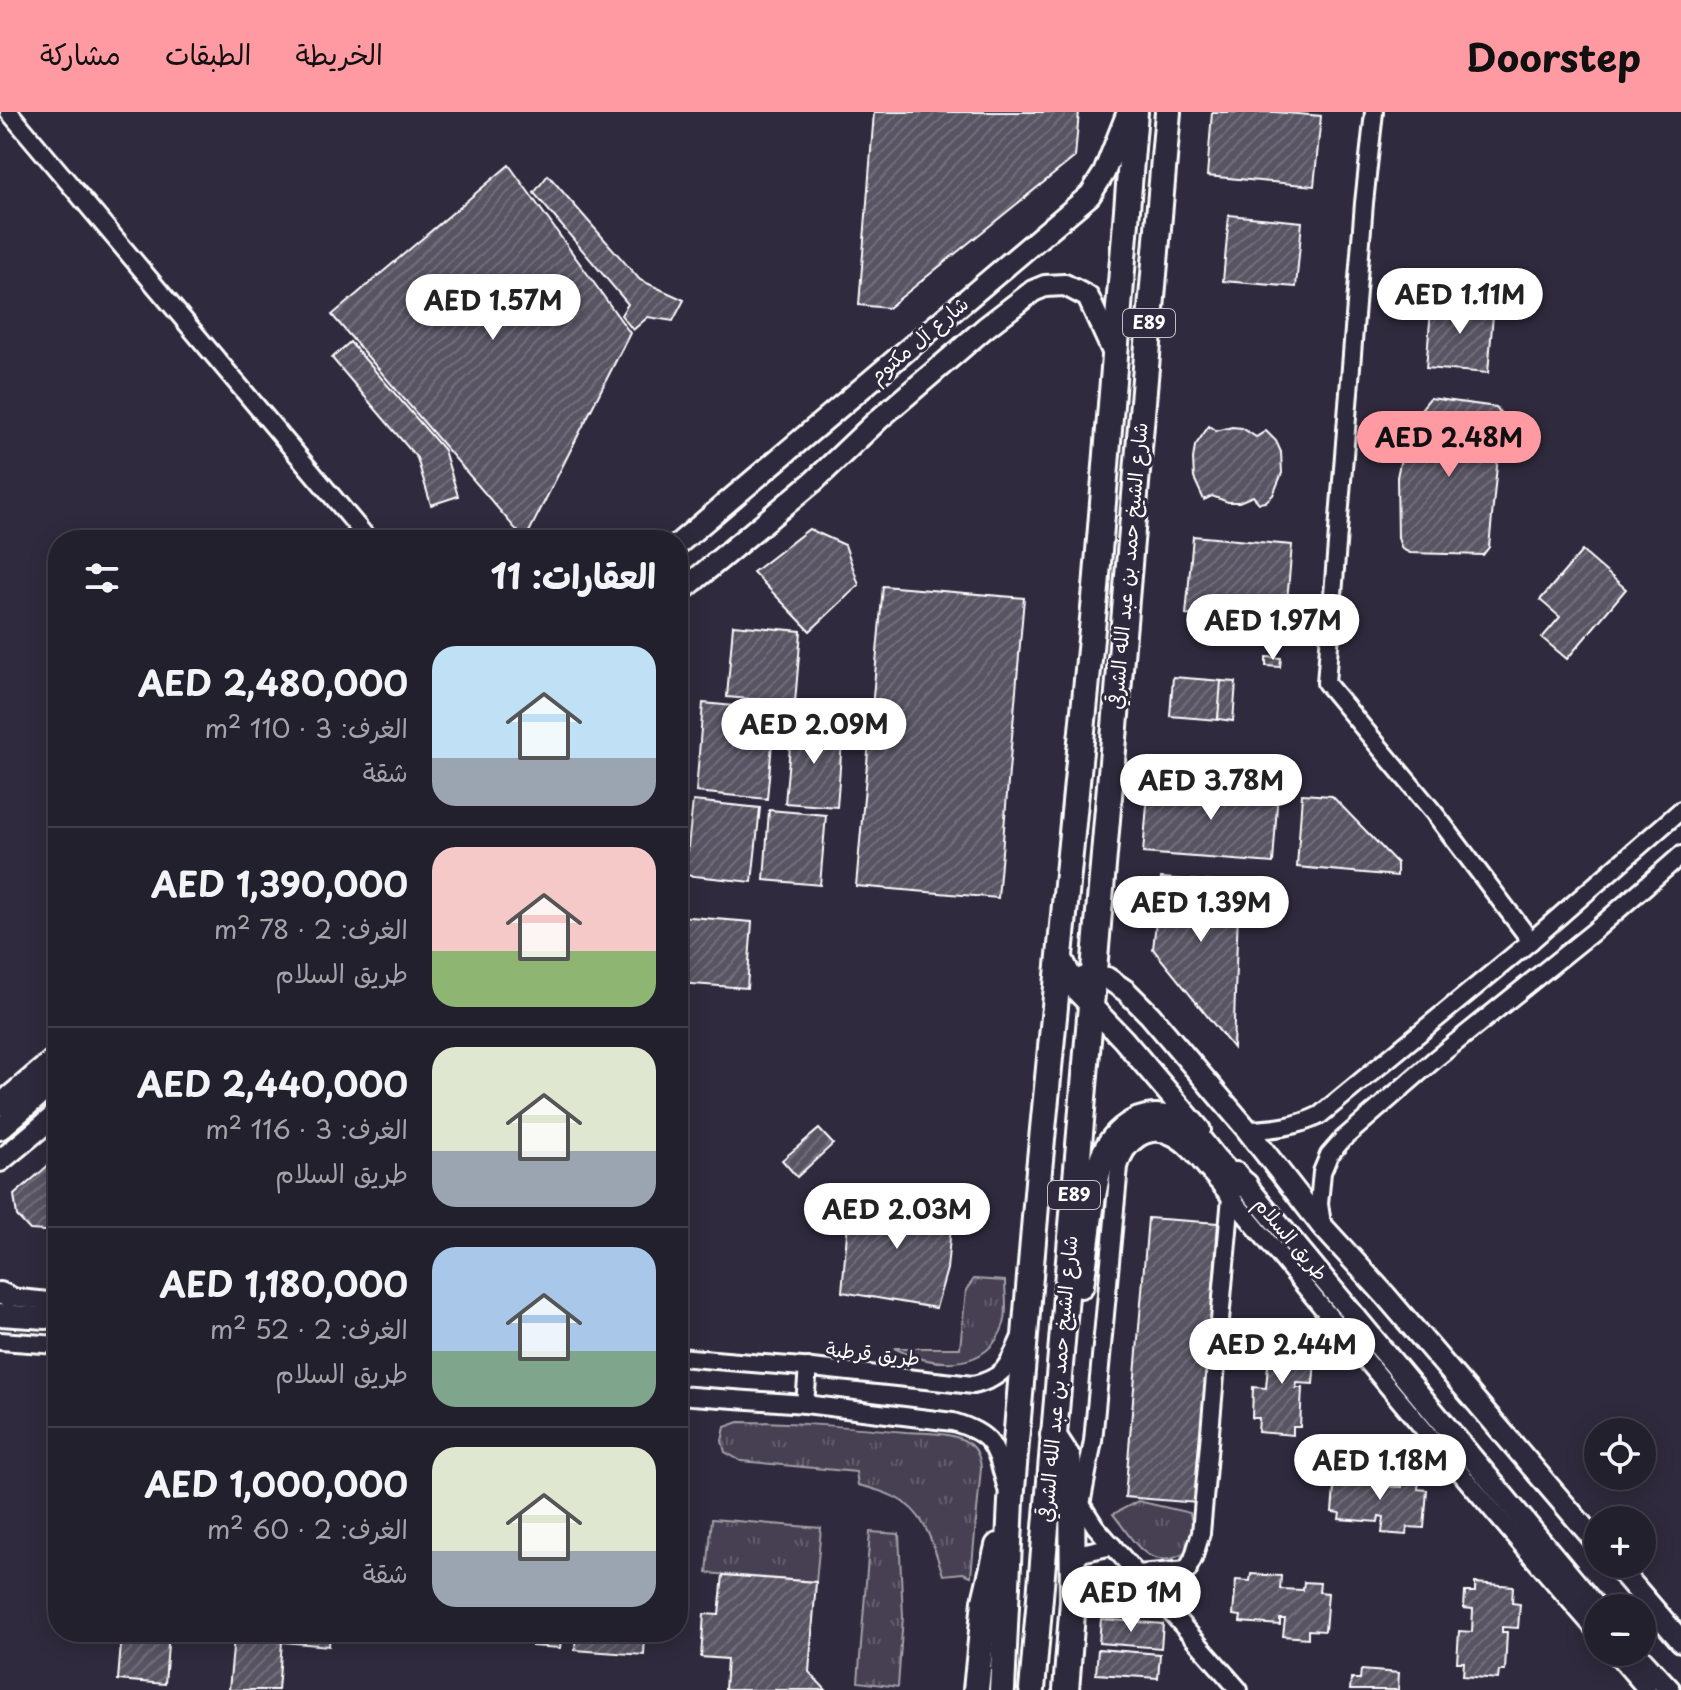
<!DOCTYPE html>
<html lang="ar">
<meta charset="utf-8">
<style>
:root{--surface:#23202e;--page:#2f2d3a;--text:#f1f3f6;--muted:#a3a3aa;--line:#403e4a;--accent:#ff9aa2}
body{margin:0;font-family:"Playpen Sans","Playpen Sans Arabic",sans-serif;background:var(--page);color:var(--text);direction:rtl;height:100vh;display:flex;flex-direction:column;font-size:30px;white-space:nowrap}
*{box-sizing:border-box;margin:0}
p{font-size:26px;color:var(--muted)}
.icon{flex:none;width:44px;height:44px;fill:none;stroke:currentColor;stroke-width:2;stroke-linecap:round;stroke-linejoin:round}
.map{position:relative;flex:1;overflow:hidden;direction:ltr}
.details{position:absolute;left:48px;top:418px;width:640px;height:1112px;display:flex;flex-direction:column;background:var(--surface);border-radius:32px;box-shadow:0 4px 20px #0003,0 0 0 2px var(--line);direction:rtl}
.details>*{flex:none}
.controls{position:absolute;left:1584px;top:1306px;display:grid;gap:16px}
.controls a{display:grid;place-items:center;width:72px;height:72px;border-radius:50%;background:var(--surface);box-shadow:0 4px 20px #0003,0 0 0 2px var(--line);font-size:40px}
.price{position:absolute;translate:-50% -68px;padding:0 18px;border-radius:28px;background:#fff;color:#222;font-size:26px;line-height:52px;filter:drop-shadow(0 2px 4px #0008)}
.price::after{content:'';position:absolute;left:50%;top:48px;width:24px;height:18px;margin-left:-12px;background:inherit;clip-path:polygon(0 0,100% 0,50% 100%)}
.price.active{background:var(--accent);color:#111}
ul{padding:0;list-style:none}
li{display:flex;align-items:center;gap:24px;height:200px;padding:0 32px}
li+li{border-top:2px solid var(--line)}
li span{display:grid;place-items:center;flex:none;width:224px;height:160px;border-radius:24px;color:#555}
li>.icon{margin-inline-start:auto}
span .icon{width:96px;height:96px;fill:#fffc;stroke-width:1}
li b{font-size:34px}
h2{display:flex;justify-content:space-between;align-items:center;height:96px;padding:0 32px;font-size:34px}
header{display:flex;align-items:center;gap:48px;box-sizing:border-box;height:112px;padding:0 40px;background:var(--accent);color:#111}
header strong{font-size:38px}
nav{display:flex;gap:44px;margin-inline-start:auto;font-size:28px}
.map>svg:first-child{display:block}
.grass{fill:url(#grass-tufts);stroke:#a2a0a8;stroke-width:2}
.building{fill:url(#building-hatch);stroke:#fff;stroke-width:2}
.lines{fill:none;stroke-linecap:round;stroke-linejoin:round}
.minor-casing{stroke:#fff;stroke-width:22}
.major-casing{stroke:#fff;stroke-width:26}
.highway-casing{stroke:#fff;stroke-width:30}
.minor{stroke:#2f2a3d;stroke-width:16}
.major{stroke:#2f2a3d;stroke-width:20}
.highway{stroke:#2f2a3d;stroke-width:24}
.labels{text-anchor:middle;stroke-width:6;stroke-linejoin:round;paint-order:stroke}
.shield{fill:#2f2a3d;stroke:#c1bfc5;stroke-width:2}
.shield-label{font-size:18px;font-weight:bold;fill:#fff}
.street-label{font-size:20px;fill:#fff;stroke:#2f2a3d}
</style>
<header>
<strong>Doorstep</strong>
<nav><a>الخريطة</a><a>الطبقات</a><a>مشاركة</a></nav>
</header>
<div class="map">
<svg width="1681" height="1578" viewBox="0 0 1681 1578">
<defs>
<pattern id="grass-tufts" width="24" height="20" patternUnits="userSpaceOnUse" patternTransform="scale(2)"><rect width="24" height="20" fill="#464152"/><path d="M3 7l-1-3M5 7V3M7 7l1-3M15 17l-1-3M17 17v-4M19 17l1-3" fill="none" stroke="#625e6c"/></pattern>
<pattern id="building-hatch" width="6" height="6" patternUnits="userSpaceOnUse" patternTransform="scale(2)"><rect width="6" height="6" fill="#595564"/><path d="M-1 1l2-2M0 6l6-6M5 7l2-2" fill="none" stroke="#726e7b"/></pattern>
</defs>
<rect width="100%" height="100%" fill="#2f2a3d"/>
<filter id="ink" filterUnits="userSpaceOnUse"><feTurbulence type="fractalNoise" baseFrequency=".0125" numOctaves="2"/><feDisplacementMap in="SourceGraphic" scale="16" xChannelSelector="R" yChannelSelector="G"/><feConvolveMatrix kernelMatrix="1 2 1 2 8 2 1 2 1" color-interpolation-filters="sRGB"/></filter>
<g filter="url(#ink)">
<!-- grass -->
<g class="grass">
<path d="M 974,1167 L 1005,1169 C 1005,1182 1008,1200 1004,1212 C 987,1262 931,1255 894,1236 L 960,1236 L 966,1178 Z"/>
<path d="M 739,1310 C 795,1310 851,1315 906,1320 C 925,1321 951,1320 967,1330 C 977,1335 980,1345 981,1356 L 971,1464 L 963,1461 L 943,1463 C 925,1406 918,1387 858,1373 L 856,1360 L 741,1349 L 725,1340 L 722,1329 L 725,1315 Z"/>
<path d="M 1138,1389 L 1190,1401 L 1193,1416 L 1185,1441 C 1148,1462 1134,1428 1113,1402 Z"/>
<polygon points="712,1407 821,1416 816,1470 707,1461"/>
<polygon points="870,1420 899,1422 903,1504 898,1575 858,1570"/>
</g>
<!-- building -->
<g class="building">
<polygon points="874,0 1079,0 1075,45 888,196 859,193"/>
<polygon points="1212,0 1275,0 1321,4 1314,74 1207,64"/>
<polygon points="509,53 630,221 525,428 332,203"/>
<polygon points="548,63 640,168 684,188 673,209 648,205 633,218 621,203 628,192 534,81"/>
<polygon points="1229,103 1302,110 1296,175 1223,169"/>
<polygon points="1432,186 1494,191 1488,261 1426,256"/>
<polygon points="350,230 444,338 458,384 431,393 417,346 332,246"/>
<polygon points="1430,286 1496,295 1502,303 1489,435 1483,443 1410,441 1402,437 1398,426 1397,365 1404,332 1412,308"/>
<polygon points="1209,314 1216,319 1232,315 1242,316 1256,325 1266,319 1276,329 1281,340 1282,361 1273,383 1265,390 1259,391 1253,384 1239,390 1228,390 1212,384 1204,388 1194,366 1193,347 1195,334"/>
<polygon points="809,417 845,433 859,473 810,519 753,460"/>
<polygon points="1193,424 1292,433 1285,512 1186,503"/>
<polygon points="1582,439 1626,477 1567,547 1542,526 1560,505 1540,488"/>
<polygon points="883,474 1024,486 998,786 856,774"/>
<polygon points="733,513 801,519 795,591 727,585"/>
<polygon points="1266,545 1281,546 1280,555 1266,554"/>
<polygon points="1173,565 1222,569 1218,608 1170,604"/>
<polygon points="1221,569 1236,570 1233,609 1218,607"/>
<polygon points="703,591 775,598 767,687 696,680"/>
<polygon points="792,612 843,616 837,695 785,691"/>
<polygon points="1149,668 1278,678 1273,751 1143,741"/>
<polygon points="1302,682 1332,684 1397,751 1397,764 1297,755"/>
<polygon points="693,689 760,696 752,770 685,763"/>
<polygon points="769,698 826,703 820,773 764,768"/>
<polygon points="1161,766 1239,772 1233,936 1153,837"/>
<polygon points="678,804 752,810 747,876 678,871"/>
<polygon points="819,1017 833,1032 797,1065 782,1048"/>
<polygon points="58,1045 58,1120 30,1118 17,1104 14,1083"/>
<polygon points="850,1086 953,1095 947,1157 936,1196 842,1180"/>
<polygon points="1148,1106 1218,1111 1197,1391 1125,1385"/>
<polygon points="1270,1227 1308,1230 1307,1247 1315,1248 1313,1272 1297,1271 1296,1276 1302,1276 1300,1315 1293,1315 1293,1323 1258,1320 1259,1306 1252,1306 1253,1275 1266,1276 1268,1253 1259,1252 1260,1236 1269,1236"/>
<polygon points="1350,1359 1380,1361 1379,1374 1402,1375 1402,1367 1419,1368 1418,1377 1427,1378 1424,1416 1407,1415 1406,1423 1382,1421 1384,1405 1379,1404 1378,1410 1339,1407 1340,1401 1332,1400 1335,1365 1349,1366"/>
<polygon points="1251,1462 1281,1464 1280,1477 1303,1478 1304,1470 1320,1471 1319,1480 1328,1481 1325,1519 1308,1518 1308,1526 1283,1524 1285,1507 1280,1507 1280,1513 1240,1510 1241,1504 1233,1503 1236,1468 1250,1469"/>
<polygon points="723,1463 816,1470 809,1560 826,1578 725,1578 727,1547 701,1545 704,1502 719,1503"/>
<polygon points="1475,1471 1513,1474 1512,1491 1520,1492 1518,1516 1502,1515 1502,1520 1507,1520 1505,1559 1499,1559 1498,1567 1463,1564 1464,1550 1457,1550 1459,1519 1472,1520 1473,1497 1464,1496 1465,1480 1475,1480"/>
<polygon points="1101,1507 1163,1512 1161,1536 1099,1531"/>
<polygon points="122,1520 169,1520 165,1572 118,1568"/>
<polygon points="200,1520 330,1520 329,1534 200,1523"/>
<polygon points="426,1520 474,1520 474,1524"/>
<polygon points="533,1520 562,1520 560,1536 532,1534"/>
<polygon points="576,1520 645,1520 644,1543 575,1538"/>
<polygon points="234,1526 282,1530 278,1578 229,1578"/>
<polygon points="1098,1537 1160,1542 1158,1566 1096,1562"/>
<polygon points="1361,1558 1399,1561 1398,1578 1350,1578 1351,1567 1360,1567"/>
</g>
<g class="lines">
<defs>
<g id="minor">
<polyline points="9,0 369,428"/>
<polyline points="1374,0 1364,91 1326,571 1435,702 1531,829"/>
<path d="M 1247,1018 C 1274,1017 1296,1015 1320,1003 L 1531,829 L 1681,698"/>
<polyline points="1322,1112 1319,1092 1322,1060 1329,1043 1343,1027 1434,948 1593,820 1681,743"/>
<polyline points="0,1184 58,1190"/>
<polyline points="0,1229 58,1233"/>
<path d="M 678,1245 L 802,1255 L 973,1273 C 1004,1266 1008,1254 1020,1227"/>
<path d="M 678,1283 L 805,1292 L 953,1310 C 997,1323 995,1337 1007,1377"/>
<polyline points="805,1292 808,1255"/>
<polyline points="1077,1386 1095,1414 1239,1578"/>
<path d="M 1081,1393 L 1093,1329 L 1119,1055 C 1125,1031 1148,1012 1173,1025 C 1189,1033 1201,1051 1212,1063 C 1241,1097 1269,1131 1297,1165 C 1396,1285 1496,1404 1598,1521"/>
<polyline points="1072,1443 1113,1434"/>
<polyline points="1137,1462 1188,1458"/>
<polyline points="1166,1494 1193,1447 1201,1421 1231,1085"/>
<polyline points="1614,1540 1647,1578"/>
</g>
<g id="major">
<polyline points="678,432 1090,83 1104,61 1128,0"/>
<polyline points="678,482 814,369 878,308 985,216 1033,179 1045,174 1065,173 1088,185 1115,244"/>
<polyline points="1061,844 1077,879 1123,927 1200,1018"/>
<polyline points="1082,866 1093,864 1107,866 1126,879 1150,903 1245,1015 1322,1114 1385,1183 1598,1432"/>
<polyline points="0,993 58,944"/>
<polyline points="0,1017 48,976 58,963"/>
<polyline points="0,1049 58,1001"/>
<polyline points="1236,1061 1598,1498"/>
<polyline points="0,1181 9,1185"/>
<polyline points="0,1203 46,1206 58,1200"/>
<polyline points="1615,1452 1681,1529"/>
<polyline points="1635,1540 1670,1578"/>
</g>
<g id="highway">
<path d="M 1081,1173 C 1087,1134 1089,1093 1099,1056 C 1108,1021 1142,993 1178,1010 C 1197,1019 1209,1045 1225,1059 C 1231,1064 1239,1068 1245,1073"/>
<polyline points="1053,1323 1068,1346 1072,1377 1073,1489 1066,1578"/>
<polyline points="976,1578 985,1489 998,1434"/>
<polyline points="1002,1578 1011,1389 1039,1058 1096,476 1135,0"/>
<polyline points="1032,1578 1168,0"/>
</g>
</defs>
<!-- minor casing -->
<use href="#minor" class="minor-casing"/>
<!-- major casing -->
<use href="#major" class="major-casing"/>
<!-- highway casing -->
<use href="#highway" class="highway-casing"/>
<!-- minor -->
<use href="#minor" class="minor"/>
<!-- major -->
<use href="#major" class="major"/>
<!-- highway -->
<use href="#highway" class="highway"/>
</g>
</g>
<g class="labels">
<!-- shield labels -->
<g class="shield">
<rect x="1123" y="197" width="52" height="28" rx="6"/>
<rect x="1048" y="1069" width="52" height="28" rx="6"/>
</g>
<g class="shield-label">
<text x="1149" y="217">E89</text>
<text x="1074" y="1089">E89</text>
</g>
<!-- street labels -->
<g class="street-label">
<text transform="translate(919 228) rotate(-40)" y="7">شارع آل مكتوم</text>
<text transform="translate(1128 454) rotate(-85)" y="7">شارع الشيخ حمد بن عبد الله الشرقي</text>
<text transform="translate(1291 1127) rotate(50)" y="7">طريق السلام</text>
<text transform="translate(873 1242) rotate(6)" y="7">طريق قرطبة</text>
<text transform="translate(1058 1267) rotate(-85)" y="7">شارع الشيخ حمد بن عبد الله الشرقي</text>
</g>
</g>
</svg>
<div class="controls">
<a><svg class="icon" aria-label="locate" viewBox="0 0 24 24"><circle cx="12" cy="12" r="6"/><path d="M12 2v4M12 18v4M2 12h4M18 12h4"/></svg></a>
<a>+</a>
<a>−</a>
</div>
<b class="price" style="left:1460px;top:224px">AED 1.11M</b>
<b class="price" style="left:493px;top:230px">AED 1.57M</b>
<b class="price active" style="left:1449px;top:367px">AED 2.48M</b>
<b class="price" style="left:1273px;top:550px">AED 1.97M</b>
<b class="price" style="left:814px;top:654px">AED 2.09M</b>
<b class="price" style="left:1211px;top:710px">AED 3.78M</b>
<b class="price" style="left:1201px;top:832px">AED 1.39M</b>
<b class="price" style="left:897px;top:1139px">AED 2.03M</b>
<b class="price" style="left:1282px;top:1274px">AED 2.44M</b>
<b class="price" style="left:1380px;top:1390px">AED 1.18M</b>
<b class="price" style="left:1131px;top:1522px">AED 1M</b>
<section class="details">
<h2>العقارات: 11<svg class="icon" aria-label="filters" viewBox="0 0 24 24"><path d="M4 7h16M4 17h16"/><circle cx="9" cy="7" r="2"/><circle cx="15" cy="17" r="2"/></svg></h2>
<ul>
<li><span style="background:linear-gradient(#bfe0f5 70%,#9aa5b1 0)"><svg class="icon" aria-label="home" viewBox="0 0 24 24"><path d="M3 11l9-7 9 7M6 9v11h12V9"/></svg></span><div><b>AED 2,480,000</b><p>الغرف: 3 · 110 m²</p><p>شقة</p></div></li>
<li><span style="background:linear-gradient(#f6c9c9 65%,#8fb573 0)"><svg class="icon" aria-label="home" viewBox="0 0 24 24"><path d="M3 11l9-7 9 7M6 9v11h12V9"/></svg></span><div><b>AED 1,390,000</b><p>الغرف: 2 · 78 m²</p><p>طريق السلام</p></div></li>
<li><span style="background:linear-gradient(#dfe7d0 65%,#9aa5b1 0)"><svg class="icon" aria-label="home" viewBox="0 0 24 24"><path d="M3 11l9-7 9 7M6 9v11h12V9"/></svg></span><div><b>AED 2,440,000</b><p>الغرف: 3 · 116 m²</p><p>طريق السلام</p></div></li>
<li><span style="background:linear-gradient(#a9c7e8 65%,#7fa58c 0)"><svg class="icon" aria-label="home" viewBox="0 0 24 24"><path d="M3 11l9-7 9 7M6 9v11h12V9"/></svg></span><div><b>AED 1,180,000</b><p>الغرف: 2 · 52 m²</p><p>طريق السلام</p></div></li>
<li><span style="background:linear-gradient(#dfe7d0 65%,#9aa5b1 0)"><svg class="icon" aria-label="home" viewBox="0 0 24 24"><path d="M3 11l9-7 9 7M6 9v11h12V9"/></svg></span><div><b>AED 1,000,000</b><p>الغرف: 2 · 60 m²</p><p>شقة</p></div></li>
</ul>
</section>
</div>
